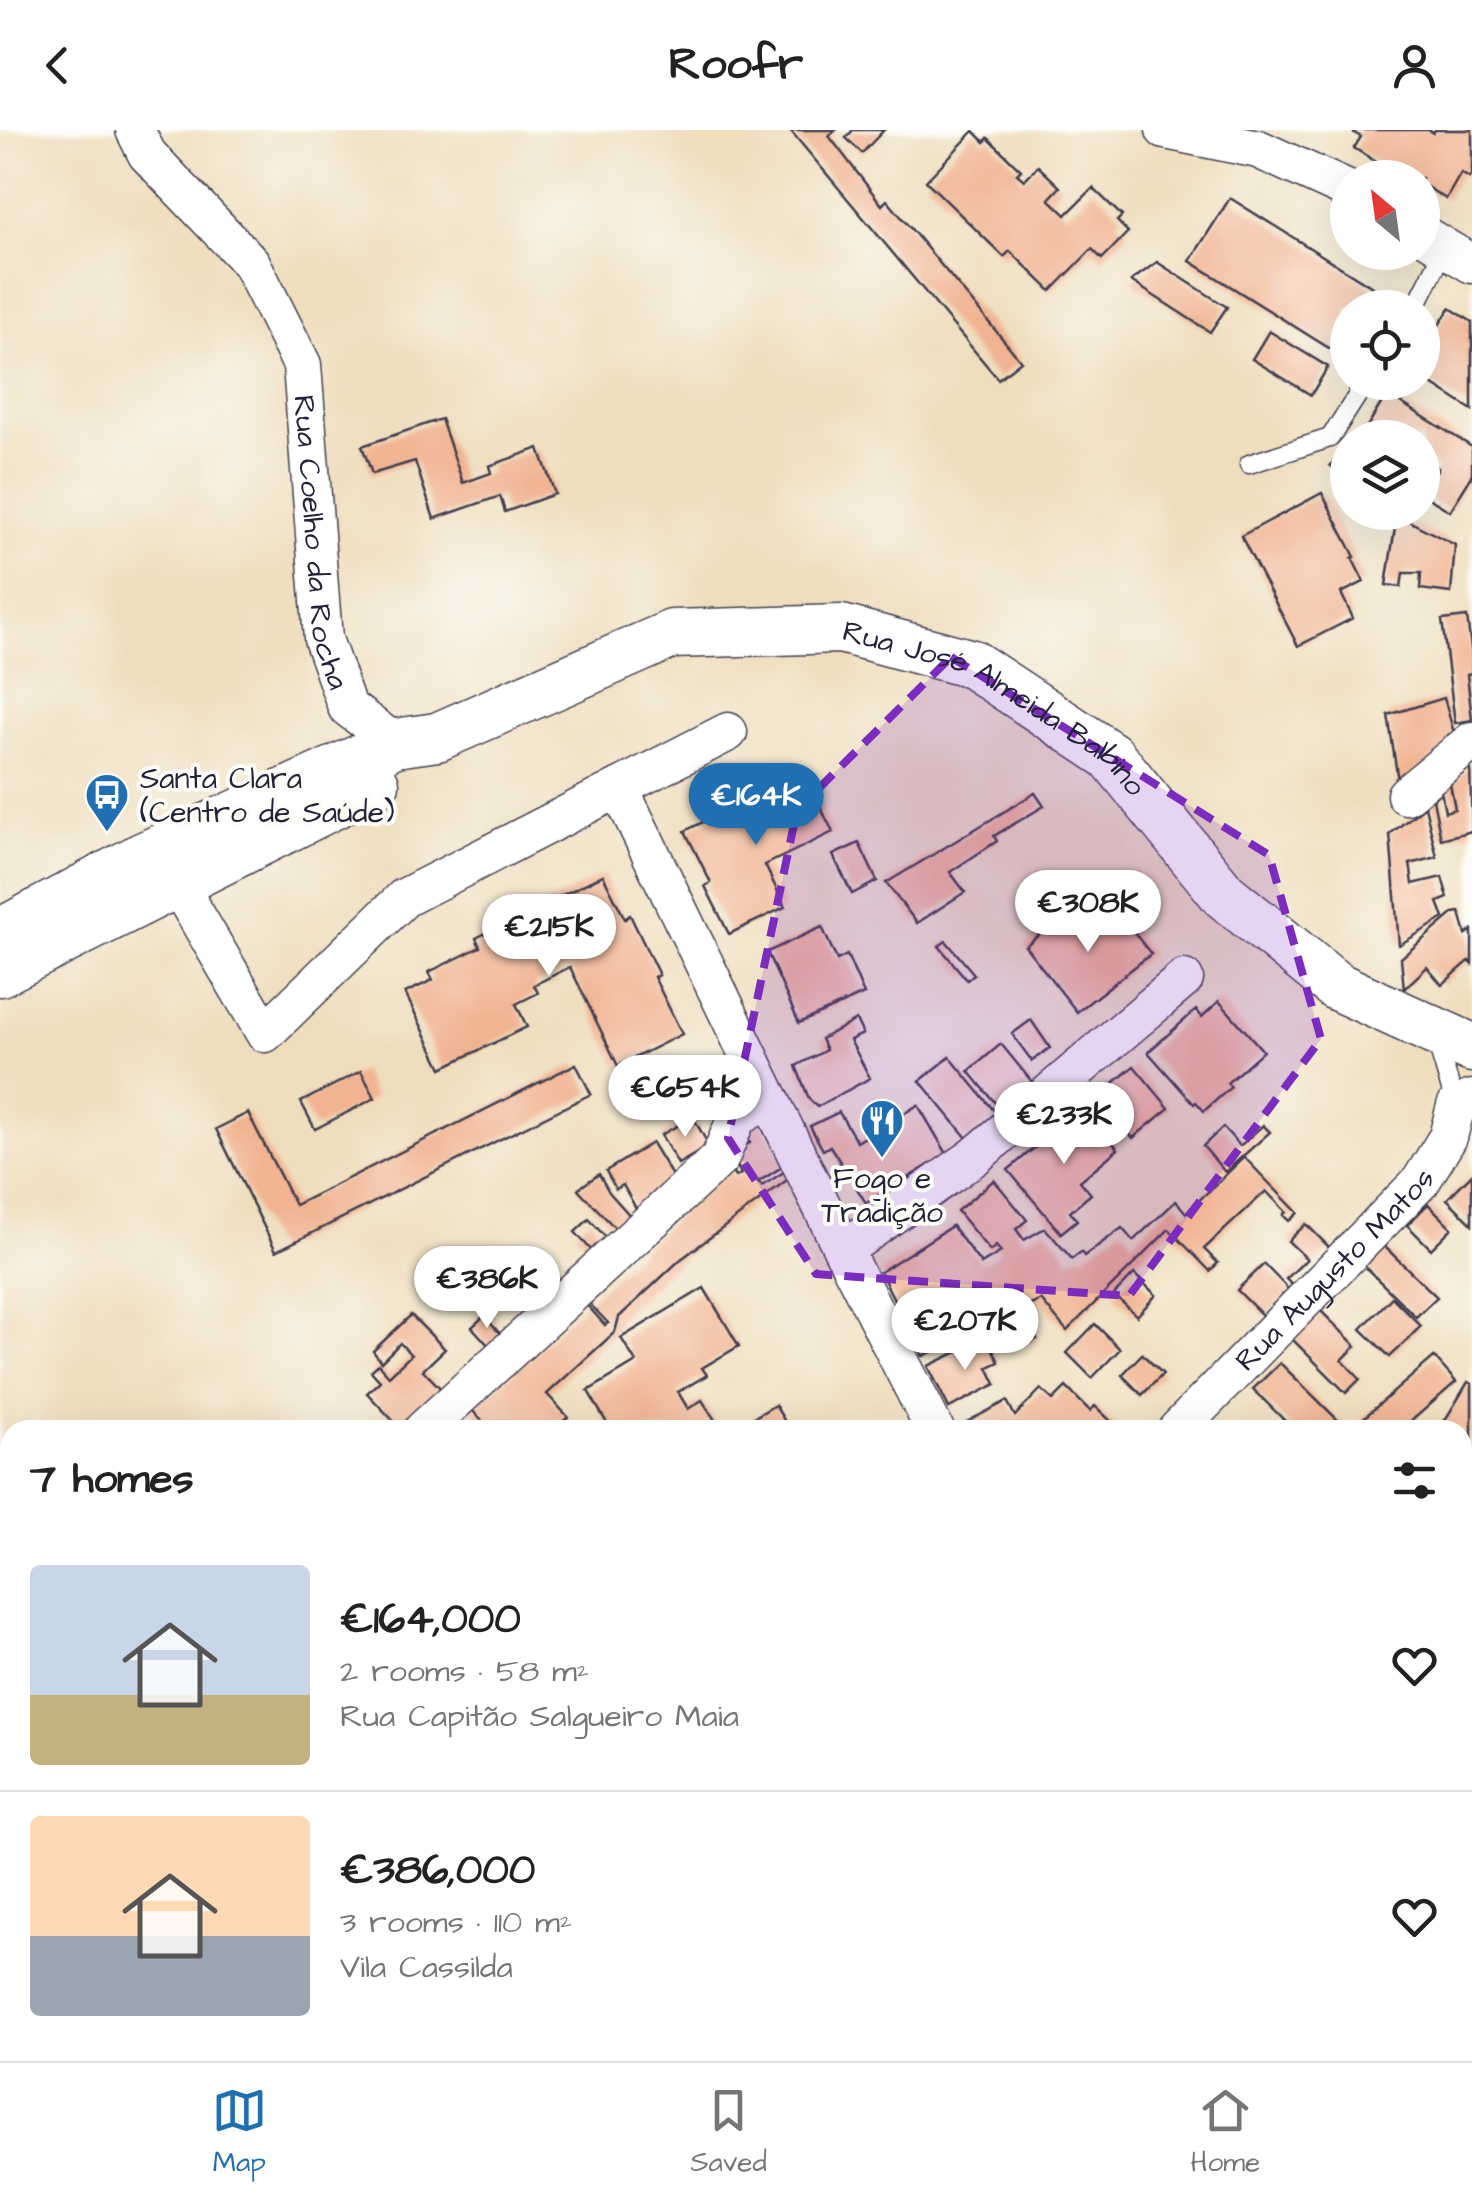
<!DOCTYPE html>
<meta charset="utf-8">
<style>
:root{--surface:#fff;--page:#f6f6f6;--text:#222;--muted:#767676;--line:#e0e0e0;--accent:#1f6fb2}
body{margin:0;font-family:"Architects Daughter",sans-serif;background:var(--page);color:var(--text);height:100vh;display:flex;flex-direction:column;font-size:38px;white-space:nowrap}
*{box-sizing:border-box;margin:0}
p{font-size:32px;color:var(--muted)}
.icon{flex:none;width:55px;height:55px;fill:none;stroke:currentColor;stroke-width:2;stroke-linecap:round;stroke-linejoin:round}
.map{position:relative;flex:1;overflow:hidden}
.drawer{position:absolute;left:0px;top:1290px;width:1472px;height:642px;display:flex;flex-direction:column;background:var(--surface);border-radius:30px 30px 0 0;box-shadow:0 10px 40px #0002}
.drawer>*{flex:none}
.needle{width:65px;rotate:331deg}
.tools{position:absolute;left:1330px;top:30px;display:grid;gap:20px}
.tools a{display:grid;place-items:center;width:110px;height:110px;border-radius:50%;background:var(--surface);box-shadow:0 10px 40px #0002;font-size:50px}
.price{position:absolute;translate:-50% -85px;padding:0 22px;border-radius:35px;background:#fff;color:#222;font-size:32px;line-height:65px;filter:drop-shadow(0 2px 5px #0008)}
.price::after{content:'';position:absolute;left:50%;top:60px;width:30px;height:22px;margin-left:-15px;background:inherit;clip-path:polygon(0 0,100% 0,50% 100%)}
.price.on{background:var(--accent);color:#fff}
ul{padding:0;list-style:none}
li{display:flex;align-items:center;gap:30px;height:250px;padding:0 30px}
li+li{border-top:2px solid var(--line)}
li span{display:grid;place-items:center;flex:none;width:280px;height:200px;border-radius:10px;color:#555}
li>.icon{margin-inline-start:auto}
span .icon{width:120px;height:120px;fill:#fffc;stroke-width:1}
li b{font-size:42px}
h2{display:flex;justify-content:space-between;align-items:center;height:120px;padding:0 30px;font-size:42px}
header{display:flex;justify-content:space-between;align-items:center;height:130px;padding:0 30px;background:var(--surface);font-size:45px;font-weight:800}
.dock{display:flex;justify-content:space-around;align-items:center;height:140px;border-top:2px solid var(--line);background:var(--surface);font-size:28px;color:var(--muted)}
.dock a{display:grid;justify-items:center;gap:5px}
.dock .on{color:var(--accent)}
.map>svg:first-child{display:block}
.building{fill:#f1b391}
.lines{fill:none;stroke-linecap:round;stroke-linejoin:round}
.service-casing{stroke:#413e4f;stroke-width:21}
.minor-casing{stroke:#413e4f;stroke-width:41}
.tertiary-casing{stroke:#413e4f;stroke-width:51}
.service{stroke:#fff;stroke-width:18}
.minor{stroke:#fff;stroke-width:38}
.tertiary{stroke:#fff;stroke-width:48}
.marked{fill:#7b2cbf;fill-opacity:0.2;stroke:#7b2cbf;stroke-width:8;stroke-dasharray:20 12;stroke-linejoin:round}
.labels{text-anchor:middle;stroke-width:8;stroke-linejoin:round;paint-order:stroke}
.street-label{font-size:30px;fill:#22223b;stroke:#fdfcf7}
.poi-label{font-size:30px;fill:#22223b;stroke:#fdfcf7;text-anchor:start}
</style>
<header><svg class="icon" aria-label="back" viewBox="0 0 24 24"><path d="M15 5l-7 7 7 7"/></svg>Roofr<svg class="icon" aria-label="person" viewBox="0 0 24 24"><circle cx="12" cy="8" r="4"/><path d="M4 21q1-7 8-7t8 7"/></svg></header>
<div class="map">
<svg width="1472" height="1931" viewBox="0 0 1472 1931">
<rect width="100%" height="100%" fill="#fdfcf7"/>
<filter id="ink" filterUnits="userSpaceOnUse"><feTurbulence type="fractalNoise" baseFrequency=".01" numOctaves="2"/><feDisplacementMap in="SourceGraphic" scale="20" xChannelSelector="R" yChannelSelector="G"/><feConvolveMatrix kernelMatrix="1 2 1 2 8 2 1 2 1" color-interpolation-filters="sRGB"/></filter>
<filter id="wash" filterUnits="userSpaceOnUse"><feTurbulence type="fractalNoise" baseFrequency=".0048" numOctaves="4" result="noise"/><feDisplacementMap in="SourceGraphic" scale="40" xChannelSelector="R" yChannelSelector="G"/><feGaussianBlur stdDeviation="2.25" result="paint"/><feColorMatrix in="noise" values="0 0 0 0 0 0 0 0 0 0 0 0 0 0 0 0 0 1.4 0 .05"/><feComposite in="paint" operator="in"/></filter>
<g filter="url(#wash)">
<rect width="100%" height="100%" fill="#efdebe"/>
<g id="blocks">
<!-- building -->
<g class="building">
<polygon points="790,0 836,0 829,6 882,75 887,70 1021,231 998,249"/>
<polygon points="853,0 884,0 862,23 846,8"/>
<polygon points="1355,0 1428,0 1433,3 1435,0 1472,0 1472,43 1469,48 1461,43 1446,69 1422,54 1422,48 1402,48 1354,18 1361,7 1354,3"/>
<polygon points="974,1 985,12 988,8 1021,40 1017,44 1024,50 1038,36 1060,57 1049,69 1066,85 1093,58 1122,86 1117,91 1128,102 1102,129 1092,119 1051,161 1010,121 1004,127 926,51"/>
<polygon points="1230,68 1393,170 1389,178 1348,178 1348,230 1190,131"/>
<polygon points="1157,132 1227,177 1210,202 1131,151"/>
<polygon points="1450,178 1472,192 1472,280 1424,249 1429,242 1422,238 1422,221"/>
<polygon points="1269,201 1328,237 1311,265 1252,229"/>
<polygon points="1387,264 1472,317 1472,346 1450,381 1422,364 1438,338 1422,328 1422,308 1360,308"/>
<polygon points="441,289 463,353 491,343 489,336 539,318 555,364 505,382 500,366 434,389 415,331 372,344 362,316"/>
<polygon points="1348,319 1348,352 1330,335"/>
<polygon points="1322,363 1355,427 1352,428 1364,452 1341,463 1353,488 1298,516 1241,406"/>
<polygon points="1397,385 1455,415 1451,463 1420,459 1421,443 1403,443 1401,457 1386,455"/>
<polygon points="1467,487 1472,526 1472,543 1467,544 1472,590 1455,593 1442,490"/>
<polygon points="1444,568 1456,610 1399,657 1388,585"/>
<polygon points="1470,637 1472,701 1441,709 1433,669 1441,661 1445,682 1455,679 1450,654"/>
<polygon points="803,642 833,702 765,735 785,777 729,804 705,756 711,753 685,701"/>
<polygon points="1035,663 1044,676 994,706 997,711 950,742 965,762 917,793 886,753"/>
<polygon points="1425,676 1437,727 1410,734 1411,740 1413,754 1442,747 1448,768 1438,772 1444,788 1399,815 1390,704"/>
<polygon points="859,713 877,751 852,764 833,725"/>
<polygon points="603,745 625,789 630,785 659,845 654,847 682,904 618,936 570,837 534,855 538,863 516,874 527,897 442,938 405,863 433,850 429,842 480,817 476,808"/>
<polygon points="1109,771 1151,824 1077,882 1025,816 1060,788 1070,802"/>
<polygon points="1460,782 1466,805 1472,800 1472,834 1469,831 1442,855 1427,837 1404,859 1401,828 1454,783"/>
<polygon points="822,797 837,830 847,825 864,864 799,893 767,822"/>
<polygon points="946,811 974,844 967,850 939,816"/>
<polygon points="1219,871 1263,921 1227,953 1231,957 1204,981 1196,972 1194,974 1148,922 1196,880 1202,887"/>
<polygon points="856,890 863,904 850,910 870,948 817,977 809,969 796,936 826,920 821,909"/>
<polygon points="1031,890 1050,918 1032,931 1012,904"/>
<polygon points="1001,914 1033,953 1001,980 969,941"/>
<polygon points="950,927 996,983 967,1008 920,951"/>
<polygon points="576,934 591,964 276,1121 216,999 248,983 295,1075"/>
<polygon points="1134,936 1169,978 1133,1008 1098,966"/>
<polygon points="361,941 375,968 315,999 301,972"/>
<polygon points="918,975 947,1024 866,1073 830,1016 823,1020 810,996 839,982 857,1012"/>
<polygon points="1083,977 1118,1019 1080,1051 1091,1064 1070,1082 1077,1090 1061,1103 1008,1040"/>
<polygon points="693,987 709,1016 678,1034 661,1005"/>
<polygon points="759,988 785,1035 758,1052 762,1056 787,1040 791,1047 680,1130 619,1187 615,1202 547,1264 568,1287 554,1300 491,1300 472,1280 586,1174 605,1195 608,1193 588,1172 728,1036 735,1047 741,1044 731,1023 750,1013 744,1000"/>
<polygon points="1263,995 1270,1002 1225,1042 1203,1016 1223,997 1240,1016"/>
<polygon points="652,1013 674,1049 638,1082 623,1055 616,1059 606,1041"/>
<polygon points="1244,1027 1298,1083 1289,1091 1283,1085 1286,1082 1266,1061 1204,1119 1218,1133 1210,1141 1169,1099 1067,1201 1041,1170 923,1226 880,1142 952,1096 981,1134 1001,1122 996,1116 990,1121 957,1081 994,1050 1027,1090 1016,1099 1024,1110 1045,1098 1072,1129 1081,1122 1084,1126 1122,1098 1133,1111 1176,1071 1186,1083"/>
<polygon points="599,1044 609,1062 632,1088 618,1101 578,1059"/>
<polygon points="1472,1044 1472,1094 1447,1069"/>
<polygon points="1428,1074 1452,1098 1431,1119 1407,1095"/>
<polygon points="589,1089 608,1110 594,1123 575,1102"/>
<polygon points="1306,1094 1330,1118 1292,1155 1286,1149 1307,1129 1288,1111"/>
<polygon points="1384,1116 1437,1167 1416,1187 1364,1136"/>
<polygon points="1264,1134 1290,1161 1264,1187 1237,1160"/>
<polygon points="1134,1144 1156,1165 1137,1186 1114,1165"/>
<polygon points="704,1158 739,1216 702,1238 707,1245 678,1262 688,1279 702,1270 715,1290 698,1300 611,1300 588,1261 636,1232 621,1208"/>
<polygon points="1392,1167 1421,1196 1390,1227 1361,1199"/>
<polygon points="1320,1180 1356,1216 1342,1230 1360,1249 1346,1263 1291,1208"/>
<polygon points="411,1185 445,1219 423,1240 442,1260 402,1300 367,1263 380,1251 371,1241 378,1234 389,1246 411,1225 400,1213 381,1232 373,1221"/>
<polygon points="484,1186 501,1205 489,1216 472,1197"/>
<polygon points="1028,1192 1037,1209 1024,1216 1016,1198"/>
<polygon points="1095,1194 1120,1219 1092,1248 1067,1223"/>
<polygon points="987,1208 999,1232 988,1237 996,1254 949,1278 928,1236"/>
<polygon points="1142,1224 1163,1244 1142,1265 1122,1245"/>
<polygon points="1434,1227 1456,1252 1409,1293 1415,1300 1368,1300 1360,1291"/>
<polygon points="1280,1233 1348,1300 1294,1300 1253,1259"/>
<polygon points="1468,1252 1472,1254 1472,1309 1462,1300 1444,1292"/>
<polygon points="1066,1257 1090,1281 1095,1276 1117,1297 1114,1300 961,1300 959,1296 1007,1271 1015,1286 1041,1259 1053,1270"/>
<polygon points="775,1275 790,1300 733,1300"/>
<polygon points="1472,1359 1472,1387 1462,1397 1462,1369"/>
<polygon points="1462,1610 1472,1616 1472,1712 1462,1706"/>
<polygon points="1462,1801 1472,1802 1472,1838 1462,1837"/>
<polygon points="1023,1922 1068,1922 1070,1926 1061,1931 1028,1931"/>
<polygon points="1161,1922 1211,1922 1216,1931 1166,1931"/>
<polygon points="1389,1922 1448,1922 1450,1931 1391,1931"/>
</g>
</g>
</g>
<g filter="url(#ink)">
<use href="#blocks" fill-opacity="0" stroke="#413e4f" stroke-width="2.5"/>
<g class="lines">
<defs>
<g id="service">
<polyline points="1415,178 1445,118"/>
<polyline points="1249,334 1330,308 1366,252"/>
<polyline points="1436,910 1456,976"/>
<polyline points="1013,1922 1019,1931"/>
</g>
<g id="minor">
<path id="s1" d="M 135,0 L 147,24 L 251,133 L 302,235 L 323,509 L 347,577 L 395,613"/>
<polyline points="1165,0 1258,19 1348,60"/>
<polyline points="1422,104 1472,134"/>
<polyline points="619,658 843,1120 935,1300"/>
<polyline points="1406,665 1472,611"/>
<polyline points="178,755 265,903 404,768 728,602"/>
<polyline points="843,1120 974,1027 1184,849"/>
<polyline points="423,1300 720,1028 737,987 770,969"/>
<path id="s2" d="M 1177,1300 L 1421,1051 L 1448,1007 L 1456,976 L 1472,969"/>
<polyline points="1462,1775 1472,1777"/>
<polyline points="0,1778 10,1774"/>
</g>
<g id="tertiary">
<path id="s3" d="M 0,803 L 142,727 L 395,613 L 437,607 L 672,504 L 841,499 L 972,534 L 1111,626 L 1224,765 L 1336,856 L 1472,918"/>
<polyline points="0,842 375,654"/>
</g>
</defs>
<!-- service casing -->
<use href="#service" class="service-casing"/>
<!-- minor casing -->
<use href="#minor" class="minor-casing"/>
<!-- tertiary casing -->
<use href="#tertiary" class="tertiary-casing"/>
<!-- service -->
<use href="#service" class="service"/>
<!-- minor -->
<use href="#minor" class="minor"/>
<!-- tertiary -->
<use href="#tertiary" class="tertiary"/>
</g>
</g>
<!-- marked area -->
<path class="marked" d="M 951,527 L 1269,725 L 1321,909 L 1129,1166 L 816,1144 L 728,1008 L 797,680 Z"/>
<!-- icons -->
<defs>
<symbol id="bus-pin" viewBox="-11 -11 22 30"><path d="M0 17L-7.5 6A9.5 9.5 0 1 1 7.5 6Z" fill="#1f6fb2" stroke="#fdfcf7"/><path d="M-5-6H5V4H4V6H2V4H-2V6H-4V4H-5ZM-3.5-4V0h7V-4ZM-3.5 1.2v1.5H-2V1.2ZM2 1.2v1.5H3.5V1.2Z" fill="#fff"/></symbol>
<symbol id="restaurant-pin" viewBox="-11 -11 22 30"><path d="M0 17L-7.5 6A9.5 9.5 0 1 1 7.5 6Z" fill="#1f6fb2" stroke="#fdfcf7"/><path d="M-5-6h1v4h1v-4h1v4h1v-4h1v5L-1.5 .5V6h-2V.5L-5-1ZM5-6V6H3V1.5H1.5Q1.5-4 5-6Z" fill="#fff"/></symbol>
</defs>
<g fill-rule="evenodd">
<use href="#bus-pin" x="82" y="640" width="50" height="68"/>
<use href="#restaurant-pin" x="857" y="966" width="50" height="68"/>
</g>
<g class="labels">
<!-- street labels -->
<g class="street-label">
<text dy="10" stroke="none"><textPath href="#s1" startOffset="470">Rua Coelho da Rocha</textPath></text>
<text dy="10" stroke="none"><textPath href="#s3" startOffset="1082">Rua José Almeida Balbino</textPath></text>
<text dy="10" stroke="none"><textPath href="#s2" startOffset="225">Rua Augusto Matos</textPath></text>
</g>
<!-- poi labels -->
<g class="poi-label">
<text x="140" y="658">Santa Clara<tspan x="140" dy="34">(Centro de Saúde)</tspan></text>
<text x="882" y="1058" text-anchor="middle">Fogo e<tspan x="882" dy="34">Tradição</tspan></text>
</g>
</g>
</svg>
<div class="tools">
<a><svg class="needle" viewBox="-14 -14 28 28"><path d="M0-13l5 13h-10z" fill="#e53935"/><path d="M0 13l5-13h-10z" fill="#767676"/></svg></a>
<a><svg class="icon" aria-label="locate" viewBox="0 0 24 24"><circle cx="12" cy="12" r="6"/><path d="M12 2v4M12 18v4M2 12h4M18 12h4"/></svg></a>
<a><svg class="icon" aria-label="layers" viewBox="0 0 24 24"><path d="M12 4l9 5-9 5-9-5zM3 14l9 5 9-5"/></svg></a>
</div>
<b class="price on" style="left:756px;top:718px">€164K</b>
<b class="price" style="left:1088px;top:825px">€308K</b>
<b class="price" style="left:549px;top:849px">€215K</b>
<b class="price" style="left:685px;top:1010px">€654K</b>
<b class="price" style="left:1064px;top:1037px">€233K</b>
<b class="price" style="left:487px;top:1201px">€386K</b>
<b class="price" style="left:965px;top:1243px">€207K</b>
<section class="drawer">
<h2>7 homes<svg class="icon" aria-label="filters" viewBox="0 0 24 24"><path d="M4 7h16M4 17h16"/><circle cx="9" cy="7" r="2"/><circle cx="15" cy="17" r="2"/></svg></h2>
<ul>
<li><span style="background:linear-gradient(#c9d6e8 65%,#c2b280 0)"><svg class="icon" aria-label="home" viewBox="0 0 24 24"><path d="M3 11l9-7 9 7M6 9v11h12V9"/></svg></span><div><b>€164,000</b><p>2 rooms · 58 m²</p><p>Rua Capitão Salgueiro Maia</p></div><svg class="icon" aria-label="heart" viewBox="0 0 24 24"><path d="M12 20l-8-8c-3-5 5-10 8-4 3-6 11-1 8 4z"/></svg></li>
<li><span style="background:linear-gradient(#ffd9b3 60%,#9aa5b1 0)"><svg class="icon" aria-label="home" viewBox="0 0 24 24"><path d="M3 11l9-7 9 7M6 9v11h12V9"/></svg></span><div><b>€386,000</b><p>3 rooms · 110 m²</p><p>Vila Cassilda</p></div><svg class="icon" aria-label="heart" viewBox="0 0 24 24"><path d="M12 20l-8-8c-3-5 5-10 8-4 3-6 11-1 8 4z"/></svg></li>
</ul>
</section>
</div>
<nav class="dock">
<a class="on"><svg class="icon" aria-label="map" viewBox="0 0 24 24"><path d="M3 6l6-2 6 2 6-2v14l-6 2-6-2-6 2zM9 4v14M15 6v14"/></svg>Map</a>
<a><svg class="icon" aria-label="saved" viewBox="0 0 24 24"><path d="M7 4h10v16l-5-4-5 4z"/></svg>Saved</a>
<a><svg class="icon" aria-label="home" viewBox="0 0 24 24"><path d="M3 11l9-7 9 7M6 9v11h12V9"/></svg>Home</a>
</nav>
